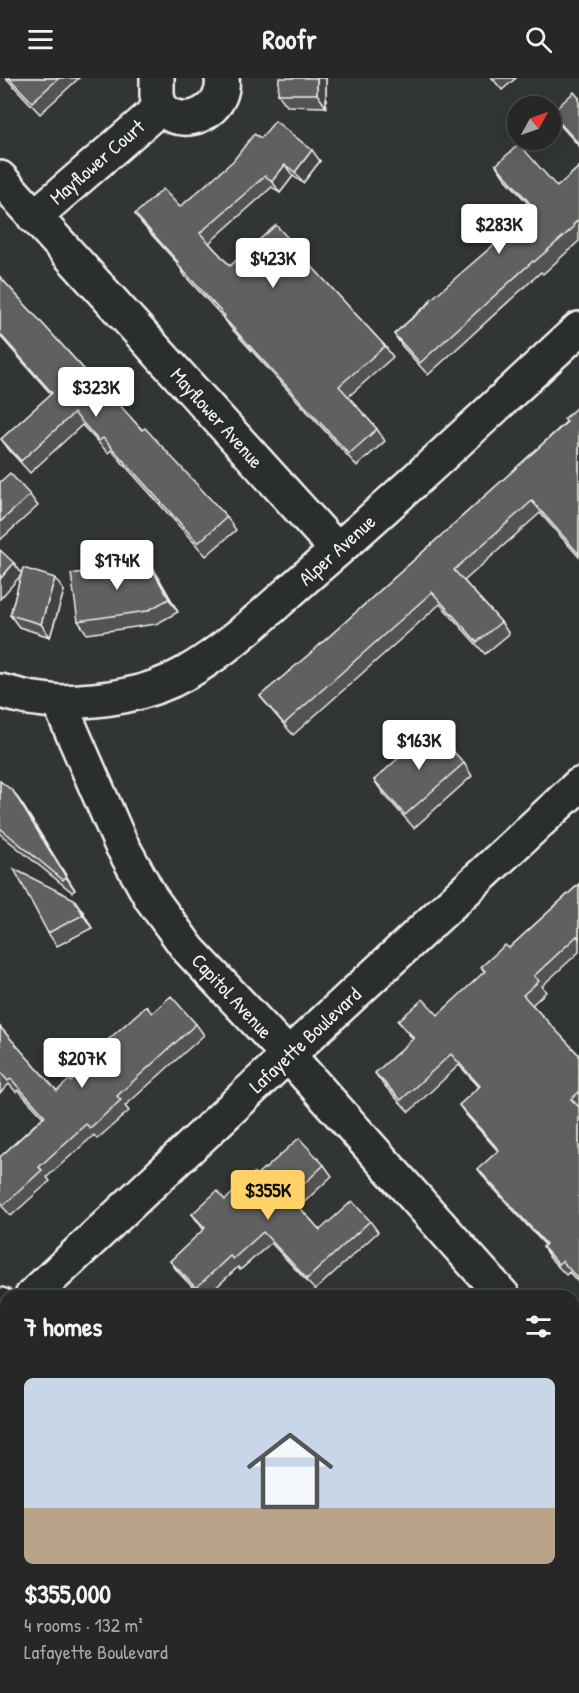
<!DOCTYPE html>
<meta charset="utf-8">
<style>
:root{--surface:#262828;--page:#2e3030;--text:#f1f3f6;--muted:#a4a6a8;--line:#424445;--accent:#ffd166}
body{margin:0;font-family:"Patrick Hand",sans-serif;background:var(--page);color:var(--text);height:100vh;display:flex;flex-direction:column;font-size:22px;white-space:nowrap}
*{box-sizing:border-box;margin:0}
p{font-size:20px;color:var(--muted)}
.icon{flex:none;width:33px;height:33px;fill:none;stroke:currentColor;stroke-width:2;stroke-linecap:round;stroke-linejoin:round}
.map{position:relative;flex:1;overflow:hidden}
.details{position:absolute;left:0px;top:1212px;width:579px;height:404px;display:flex;flex-direction:column;background:var(--surface);border-radius:18px 18px 0 0;box-shadow:0 6px 24px #0002,0 0 0 2px var(--line)}
.details>*{flex:none}
.needle{width:39px;rotate:50deg}
.controls{position:absolute;left:507px;top:18px;display:grid;gap:12px}
.controls a{display:grid;place-items:center;width:54px;height:54px;border-radius:50%;background:var(--surface);box-shadow:0 6px 24px #0002,0 0 0 2px var(--line);font-size:30px}
.price{position:absolute;translate:-50% -51px;padding:0 14px;border-radius:6px;background:#fff;color:#222;font-size:20px;line-height:39px;filter:drop-shadow(0 2px 3px #0008)}
.price::after{content:'';position:absolute;left:50%;top:36px;width:18px;height:14px;margin-left:-9px;background:inherit;clip-path:polygon(0 0,100% 0,50% 100%)}
.price.active{background:var(--accent);color:#111}
ul{padding:0;list-style:none}
li{display:grid;align-content:center;gap:12px;height:318px;padding:0 24px}
li+li{border-top:2px solid var(--line)}
li span{display:grid;place-items:center;height:186px;border-radius:9px;color:#555}
li>.icon{margin-inline-start:auto}
span .icon{width:108px;height:108px;fill:#fffc;stroke-width:1}
li b{font-size:26px}
h2{display:flex;justify-content:space-between;align-items:center;height:72px;padding:0 24px;font-size:26px}
header{display:flex;justify-content:space-between;align-items:center;height:78px;padding:0 24px;background:var(--surface);font-size:27px;font-weight:700}
.map>svg:first-child{display:block}
.lines{fill:none;stroke-linecap:round;stroke-linejoin:round}
.minor-casing{stroke:#f4f1e8;stroke-width:38}
.minor{stroke:#2a2d2e;stroke-width:33}
.wall{fill:#525352;stroke:#f4f1e8;stroke-width:1.5}
.shaded-wall{fill:#424342;stroke:#f4f1e8;stroke-width:1.5}
.building{fill:#5f605f;stroke:#f4f1e8;stroke-width:1.5}
.labels{text-anchor:middle;stroke-width:4.5;stroke-linejoin:round;paint-order:stroke}
.street-label{font-size:20px;fill:#f4f1e8;stroke:#2a2d2e}
</style>
<header><svg class="icon" aria-label="menu" viewBox="0 0 24 24"><path d="M4 6h16M4 12h16M4 18h16"/></svg>Roofr<svg class="icon" aria-label="search" viewBox="0 0 24 24"><circle cx="10" cy="10" r="6"/><path d="M15 15l6 6"/></svg></header>
<div class="map">
<svg width="579" height="1615" viewBox="0 0 579 1615">
<rect width="100%" height="100%" fill="#323535"/>
<filter id="ink" filterUnits="userSpaceOnUse"><feTurbulence type="fractalNoise" baseFrequency=".0167" numOctaves="2"/><feDisplacementMap in="SourceGraphic" scale="12" xChannelSelector="R" yChannelSelector="G"/><feConvolveMatrix kernelMatrix="1 2 1 2 8 2 1 2 1" color-interpolation-filters="sRGB"/></filter>
<g filter="url(#ink)">
<g class="lines">
<defs>
<g id="minor">
<path d="M 157,0 L 157,17 L 160,30 C 164,32 168,36 173,38 C 198,47 226,26 222,0"/>
<polyline points="0,100 337,472"/>
<polyline points="34,139 160,30"/>
<polyline points="0,613 28,620 59,624 120,764 151,820 189,872 288,977 503,1218"/>
<path d="M 59,624 C 103,623 146,618 186,595 C 233,568 272,528 313,493 C 404,415 491,332 579,251"/>
<polyline points="32,1218 288,977 579,707"/>
<polyline points="0,1227 6,1234"/>
<polyline points="573,1296 579,1303"/>
<polyline points="344,1610 349,1615"/>
</g>
</defs>
<!-- minor casing -->
<use href="#minor" class="minor-casing"/>
<!-- minor -->
<use href="#minor" class="minor"/>
</g>
<!-- wall -->
<g class="wall">
<polygon points="6,0 79,0 40,36"/>
<polygon points="326,0 326,29 287,28 278,16"/>
<polygon points="492,0 516,0 502,12"/>
<polygon points="579,20 579,68 559,46 551,35"/>
<polygon points="261,60 320,83 303,105 293,98 280,115 272,109 209,165 230,188 295,168 302,178 385,268 393,279 348,319 377,351 385,363 357,388 231,250 223,239 185,198 178,186 143,147 135,136 180,129"/>
<polygon points="496,87 557,109 579,89 579,163 543,196 541,194 428,297 402,268 394,256 534,132 504,99"/>
<polygon points="0,199 91,299 227,439 236,452 206,478 111,372 108,375 82,347 30,395 10,373 1,361 51,316 0,258"/>
<polygon points="579,327 579,479 540,435 464,503 501,544 509,556 485,576 440,526 293,657 269,629 260,618 313,573 516,390 566,344"/>
<polygon points="0,404 30,417 38,428 0,462"/>
<polygon points="144,477 153,490 178,534 156,546 87,556 78,543 124,488"/>
<polygon points="22,496 55,500 64,513 50,559 19,549 10,537"/>
<polygon points="464,685 472,698 414,750 383,715 374,702"/>
<polygon points="0,703 22,726 75,812 72,814 0,756"/>
<polygon points="579,806 579,874 542,908 546,914 532,927 579,977 579,1205 569,1194 566,1197 550,1180 543,1169 545,1167 486,1102 478,1091 498,1073 467,1038 459,1027 479,1009 459,987 409,1034 383,1006 375,995 413,961 398,943 438,937 485,894 481,889 509,870"/>
<polygon points="83,834 92,850 57,868 48,855"/>
<polygon points="152,935 196,946 204,957 125,1028 129,1033 97,1061 94,1057 47,1099 50,1103 11,1138 0,1126 0,1079 43,1039 18,1012 16,1014 9,1006 0,1015 0,949 57,1013 71,1004 103,974 100,969"/>
<polygon points="324,1087 332,1098 299,1129 320,1152 370,1143 378,1154 315,1212 271,1165 240,1192 238,1189 207,1218 201,1218 178,1194 170,1183 204,1152 192,1136 225,1122 256,1097"/>
<polygon points="6,1332 6,1419 0,1412 0,1337"/>
<polygon points="573,1386 579,1392 579,1449 573,1442"/>
<polygon points="579,1503 579,1600 573,1606 573,1508"/>
<polygon points="452,1610 512,1610 516,1615 457,1615"/>
<polygon points="546,1610 569,1610 563,1615 551,1615"/>
</g>
<!-- shaded-wall -->
<g class="shaded-wall">
<polygon points="317,0 326,0 326,29 317,16"/>
<polygon points="312,72 320,83 303,105 295,94"/>
<polygon points="285,87 293,98 280,115 272,103"/>
<polygon points="144,477 153,490 178,534 169,521"/>
<polygon points="14,485 22,496 0,521 0,501"/>
<polygon points="55,500 64,513 50,559 41,546"/>
<polygon points="13,713 22,726 75,812 66,799"/>
<polygon points="74,821 83,834 92,850 83,837"/>
</g>
<!-- building -->
<g class="building">
<polygon points="9,0 59,0 32,24"/>
<polygon points="279,0 317,0 317,16 278,16"/>
<polygon points="574,14 579,20 579,66 551,35"/>
<polygon points="275,43 312,72 295,94 285,87 272,103 265,98 200,155 230,188 276,147 295,168 294,169 385,268 339,308 377,351 349,376 223,239 225,238 177,186 179,185 135,136 163,111 180,129 233,83 254,56 261,60"/>
<polygon points="519,66 557,109 579,89 579,141 573,147 574,149 534,184 533,183 420,285 394,256 431,224 429,223 535,131 496,87"/>
<polygon points="0,199 91,299 93,297 142,352 145,350 227,439 198,465 103,360 99,363 74,335 21,383 1,361 52,315 0,256"/>
<polygon points="579,327 579,476 532,423 454,492 501,544 477,564 432,514 284,646 260,618 313,573 516,390 567,344 564,341"/>
<polygon points="10,395 30,417 0,444 0,404"/>
<polygon points="0,472 14,485 0,501"/>
<polygon points="144,477 169,521 147,533 78,543 71,496 124,488"/>
<polygon points="23,490 55,500 41,546 10,537"/>
<polygon points="432,650 464,685 405,737 374,702"/>
<polygon points="0,703 13,713 66,799 63,802 0,750"/>
<polygon points="14,791 74,821 83,837 48,855"/>
<polygon points="579,806 579,861 577,858 534,898 539,903 523,917 579,977 579,1014 571,1021 579,1029 579,1202 562,1183 558,1186 543,1169 546,1166 478,1091 499,1072 459,1027 480,1008 451,976 401,1022 375,995 414,960 398,943 423,921 438,937 485,893 481,889 505,867 509,870"/>
<polygon points="171,918 196,946 117,1018 121,1022 90,1050 86,1046 39,1089 42,1092 4,1127 0,1123 0,1079 45,1038 11,1001 8,1003 1,995 0,997 0,949 57,1013 69,1002 71,1004 104,973 100,969 146,928 152,935"/>
<polygon points="299,1060 324,1087 290,1119 320,1152 352,1123 370,1143 307,1201 263,1154 233,1181 230,1178 196,1210 170,1183 205,1150 192,1136 217,1113 225,1122 254,1095 256,1097 264,1090 265,1091"/>
<polygon points="6,1332 6,1416 0,1409 0,1337"/>
<polygon points="573,1386 579,1392 579,1446 573,1440"/>
<polygon points="579,1503 579,1582 573,1587 573,1508"/>
<polygon points="7,1610 22,1610 27,1615 1,1615"/>
<polygon points="195,1610 259,1610 264,1615 200,1615"/>
<polygon points="455,1610 509,1610 503,1615 460,1615"/>
</g>
</g>
<g class="labels">
<!-- street labels -->
<g class="street-label">
<text transform="translate(97 84) rotate(-41)" y="7">Mayflower Court</text>
<text transform="translate(217 340) rotate(48)" y="7">Mayflower Avenue</text>
<text transform="translate(337 472) rotate(-42)" y="7">Alper Avenue</text>
<text transform="translate(232 918) rotate(47)" y="7">Capitol Avenue</text>
<text transform="translate(305 962) rotate(-43)" y="7">Lafayette Boulevard</text>
</g>
</g>
</svg>
<div class="controls">
<a><svg class="needle" viewBox="-14 -14 28 28"><path d="M0-13l5 13h-10z" fill="#e53935"/><path d="M0 13l5-13h-10z" fill="#a4a6a8"/></svg></a>
</div>
<b class="price" style="left:499px;top:177px">$283K</b>
<b class="price" style="left:273px;top:211px">$423K</b>
<b class="price" style="left:96px;top:340px">$323K</b>
<b class="price" style="left:117px;top:513px">$174K</b>
<b class="price" style="left:419px;top:693px">$163K</b>
<b class="price" style="left:82px;top:1011px">$207K</b>
<b class="price active" style="left:268px;top:1143px">$355K</b>
<section class="details">
<h2>7 homes<svg class="icon" aria-label="filters" viewBox="0 0 24 24"><path d="M4 7h16M4 17h16"/><circle cx="9" cy="7" r="2"/><circle cx="15" cy="17" r="2"/></svg></h2>
<ul>
<li><span style="background:linear-gradient(#c9d6e8 70%,#b9a48a 0)"><svg class="icon" aria-label="home" viewBox="0 0 24 24"><path d="M3 11l9-7 9 7M6 9v11h12V9"/></svg></span><div><b>$355,000</b><p>4 rooms · 132 m²</p><p>Lafayette Boulevard</p></div></li>
</ul>
</section>
</div>
